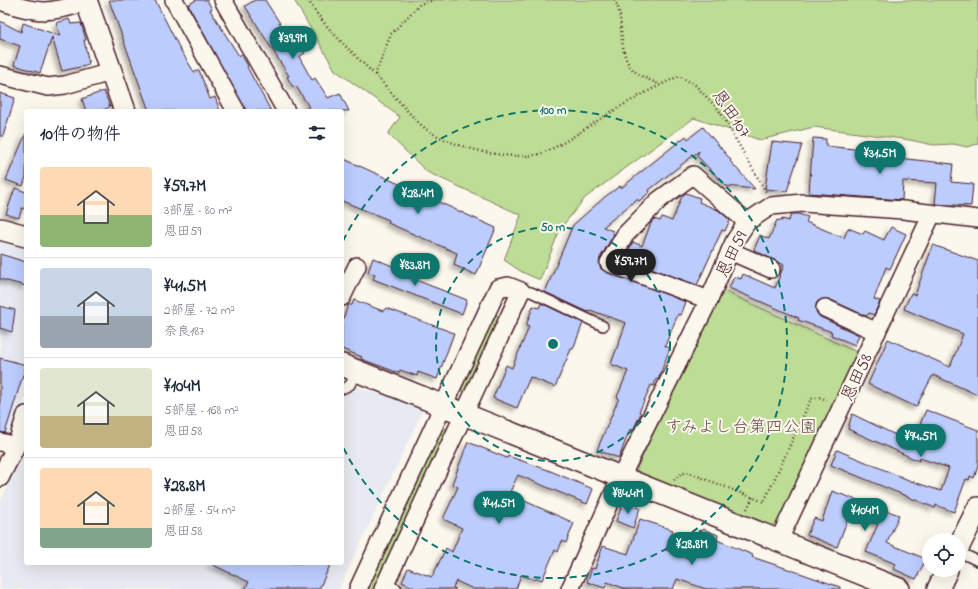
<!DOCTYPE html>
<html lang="ja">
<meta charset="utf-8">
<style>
:root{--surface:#fff;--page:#f6f6f7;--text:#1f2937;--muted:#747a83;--line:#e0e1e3;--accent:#0f766e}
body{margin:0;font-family:"Indie Flower","Klee One",sans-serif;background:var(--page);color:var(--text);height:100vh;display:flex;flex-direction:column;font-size:15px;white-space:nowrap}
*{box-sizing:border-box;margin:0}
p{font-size:13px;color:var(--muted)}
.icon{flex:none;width:22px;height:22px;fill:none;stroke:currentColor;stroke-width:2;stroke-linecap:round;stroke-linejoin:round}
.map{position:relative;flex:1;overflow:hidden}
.details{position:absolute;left:24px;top:109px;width:320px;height:456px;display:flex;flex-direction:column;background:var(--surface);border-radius:4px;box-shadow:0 4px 16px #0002}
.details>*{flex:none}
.fabs{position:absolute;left:922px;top:533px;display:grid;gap:8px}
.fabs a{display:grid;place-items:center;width:44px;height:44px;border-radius:50%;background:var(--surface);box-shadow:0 4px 16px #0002;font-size:20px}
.price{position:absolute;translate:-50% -34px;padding:0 9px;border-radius:14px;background:var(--accent);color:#fff;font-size:13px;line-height:26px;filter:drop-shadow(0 1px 2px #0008)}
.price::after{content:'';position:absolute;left:50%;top:24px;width:12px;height:9px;margin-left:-6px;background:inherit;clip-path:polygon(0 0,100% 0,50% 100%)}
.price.on{background:#222;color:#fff}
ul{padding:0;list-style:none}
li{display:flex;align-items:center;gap:12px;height:100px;padding:0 16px}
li+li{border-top:1px solid var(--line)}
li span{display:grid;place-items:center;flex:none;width:112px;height:80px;border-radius:4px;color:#555}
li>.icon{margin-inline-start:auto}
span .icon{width:48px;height:48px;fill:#fffc;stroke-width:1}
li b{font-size:17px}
h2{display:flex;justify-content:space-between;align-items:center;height:48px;padding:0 16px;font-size:17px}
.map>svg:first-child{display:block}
.built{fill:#e8eaf1}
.green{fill:#bddc95;stroke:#847e60}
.building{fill:#bbccfd;stroke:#4a1f2b;filter:url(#shadow)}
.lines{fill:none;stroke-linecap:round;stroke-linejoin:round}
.service-casing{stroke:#4a1f2b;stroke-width:12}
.minor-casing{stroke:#4a1f2b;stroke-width:20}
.tertiary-casing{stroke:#4a1f2b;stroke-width:24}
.path{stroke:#4a1f2b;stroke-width:2.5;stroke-dasharray:1 3;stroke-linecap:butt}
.service{stroke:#fbf7ec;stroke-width:9}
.minor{stroke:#fbf7ec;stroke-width:17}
.tertiary{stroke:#fbf7ec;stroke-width:21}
.ring{fill:none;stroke:#0f766e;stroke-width:2;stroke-dasharray:7 5}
.labels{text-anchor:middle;stroke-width:4;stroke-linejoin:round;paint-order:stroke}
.street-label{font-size:17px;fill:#4a1f2b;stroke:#fbf7ec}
.park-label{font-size:17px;fill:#674e46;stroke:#fbf7ec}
.centre{fill:#0f766e;stroke:#fbf7ec;stroke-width:2}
.ring-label{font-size:12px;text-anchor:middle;font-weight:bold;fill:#0f766e;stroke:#fbf7ec;stroke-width:4;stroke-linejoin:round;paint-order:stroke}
</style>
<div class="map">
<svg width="978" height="589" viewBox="0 0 978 589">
<defs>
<filter id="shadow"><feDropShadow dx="-3.5" dy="3.5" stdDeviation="2" flood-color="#0004"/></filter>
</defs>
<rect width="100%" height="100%" fill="#fbf7ec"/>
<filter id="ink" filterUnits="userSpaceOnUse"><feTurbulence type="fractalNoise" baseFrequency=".025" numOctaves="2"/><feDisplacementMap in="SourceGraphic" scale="8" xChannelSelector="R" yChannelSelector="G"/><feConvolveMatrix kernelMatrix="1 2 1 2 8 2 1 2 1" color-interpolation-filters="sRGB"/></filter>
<g filter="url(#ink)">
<!-- built -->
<g class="built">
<polygon points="0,237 26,244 26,392 15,431 6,437 0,435"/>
<polygon points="342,382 424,408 339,589 0,589 0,503 26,447 26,563 342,563"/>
</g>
<!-- green -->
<g class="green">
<polygon points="294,0 978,0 978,144 967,147 953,144 933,145 910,140 814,127 760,140 694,118 585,198 560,229 540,280 522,272 504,260 521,215 427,172 388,134 400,117 335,70"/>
<polygon points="720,289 859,353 782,519 771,526 638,474 637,468"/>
<polygon points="494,314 501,317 468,389 464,391 461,389"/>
<polygon points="444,428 449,429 376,589 362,589 394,522 408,505 441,430"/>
</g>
<!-- building -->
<g class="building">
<polygon points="109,0 155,0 180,49 194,72 199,70 210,99 215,97 220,111 149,111"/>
<polygon points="196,0 207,0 212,9 210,10 239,56 241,54 248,66 247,67 271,111 246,111 188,5"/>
<polygon points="255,0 265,0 283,28 285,27 295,42 297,41 305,53 299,57 312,80 315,78 328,98 340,93 349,111 301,111 309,107 296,86 293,87 287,77 289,76 245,6"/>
<polygon points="69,19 71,24 81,23 86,40 84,40 89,65 62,71 52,37 40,73 14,65 20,46 0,39 0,21 21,32 23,23 60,36 56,23"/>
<polygon points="104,91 110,107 101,111 86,111 82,99"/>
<polygon points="0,93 15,98 3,136 0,136"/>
<polygon points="703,127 731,160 730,161 755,189 726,186 697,156 699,151 649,190 650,192 639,201 637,199 603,227 613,231 612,233 614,234 600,258 599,264 601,269 686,302 681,315 678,314 665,346 670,348 658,380 656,379 654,386 651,385 639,412 641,413 633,430 630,429 619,458 597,450 619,398 617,397 628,371 611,364 626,323 590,310 588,312 545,292 573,225 606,196 620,186 621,188 686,136 688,139"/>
<polygon points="26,133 26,177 23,186 6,180"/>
<polygon points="813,138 826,139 826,146 873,151 873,153 889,155 889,157 953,164 951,182 973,184 971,206 935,204 937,183 903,181 902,200 809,193"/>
<polygon points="772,142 802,145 787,191 765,189"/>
<polygon points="342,158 496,228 476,275 454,265 457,253 388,223 389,220 342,201"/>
<polygon points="15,188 26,192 26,209 22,208 19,218 6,214"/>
<polygon points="686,193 700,198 699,202 718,210 730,220 725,231 722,230 697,285 624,258 633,242 642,246 651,223 654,219 660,221 662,217 672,221 682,196"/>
<polygon points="791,214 798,214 808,217 806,222 844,238 848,228 863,234 865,231 884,240 891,227 906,234 890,269 886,267 874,299 880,301 874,315 869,313 866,316 829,299 820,300 816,304 817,313 820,317 859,335 855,345 831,335 832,332 798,320 799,318 729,288 734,277 741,279 743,274 775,288 784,265 754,250 760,235 769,239 777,220 782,221 782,219 789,221"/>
<polygon points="933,245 978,261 978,395 933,375 916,407 868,384 888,339 950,367 963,334 904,309 911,293 915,295"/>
<polygon points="0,254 26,262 26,286 0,279"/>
<polygon points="373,258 395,267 393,271 467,300 462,314 373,279 375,275 368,272"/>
<polygon points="354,300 383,311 386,308 454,333 437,379 418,372 417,376 400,370 399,373 361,359 362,357 342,349 342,322 348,305 352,305"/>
<polygon points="541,303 583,323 573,349 571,349 555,387 530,377 517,408 493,398 506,365 512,368 529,327 526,326 533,306 539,308"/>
<polygon points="0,306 15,310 12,332 0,328"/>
<polygon points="0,358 26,365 5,433 0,432"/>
<polygon points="926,410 978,430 978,466 974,478 970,476 969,480 966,479 954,512 936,505 935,508 831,465 837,450 911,481 941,491 949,468 920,458 919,461 848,429 852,414 910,442 912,438 914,439"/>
<polygon points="468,442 507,458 508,456 548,470 593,489 587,504 518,475 509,494 574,523 566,543 562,541 558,552 555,550 542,580 537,578 536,580 521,575 516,589 473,589 456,581 453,588 456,589 417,589 402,582 408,568 432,577 446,548 452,552 462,528 443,519 458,487 452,484"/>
<polygon points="832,491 899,515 887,543 926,559 916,579 894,569 896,564 866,552 878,524 850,513 837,547 807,535 814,518 822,521"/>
<polygon points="623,503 640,508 633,528 616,521"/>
<polygon points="640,519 673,530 666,550 688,558 699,530 702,531 703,529 718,535 717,540 753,555 752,557 794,571 840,587 840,589 706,589 677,579 673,589 626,589 607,582 605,588 587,582 592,568 595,569 603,546 628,554"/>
<polygon points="209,563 331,563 319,589 245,589 249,582"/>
</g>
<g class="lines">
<defs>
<g id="service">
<polyline points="521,291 531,292 603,326"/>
<polyline points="342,389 350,385 356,371"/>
<polyline points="959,552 978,561"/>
<polyline points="386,584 397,589"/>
</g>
<g id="minor">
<polyline points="174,0 236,111"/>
<polyline points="223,0 286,111"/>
<path d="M 0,1 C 38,14 48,14 87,2"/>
<polyline points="0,75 48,87 65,85 111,72"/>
<polyline points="730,251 771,269"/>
<polyline points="342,297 357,266"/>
<polyline points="709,300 609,263 625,235 659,200 693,175 747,222"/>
<polyline points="825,308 877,332"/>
<polyline points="0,442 16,446"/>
<polyline points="0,478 16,446 26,415"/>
<polyline points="779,540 932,214"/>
<polyline points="358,589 498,288 508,286 521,291 383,589"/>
<polyline points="570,589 621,477 709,300 734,242 747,222 771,206 803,203 903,210 978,219"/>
</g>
<g id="tertiary">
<polyline points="86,0 125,111"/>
<polyline points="0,229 26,236"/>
<polyline points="342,365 899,589"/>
<polyline points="959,546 978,508"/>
<polyline points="938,589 947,570"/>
</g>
</defs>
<!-- service casing -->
<use href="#service" class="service-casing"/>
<!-- minor casing -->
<use href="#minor" class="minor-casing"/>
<!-- tertiary casing -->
<use href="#tertiary" class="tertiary-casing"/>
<!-- path -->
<g class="path">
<path d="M 308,0 C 327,32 355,54 381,81 C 394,95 412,118 426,129 C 450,147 514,163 542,153 C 565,144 584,129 605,116 C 629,101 653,88 679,76 L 695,85 L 719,110 L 766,192"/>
<path d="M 615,0 C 626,21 615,58 637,73 C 644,78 653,81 660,85"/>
<polyline points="375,75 391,34 420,4 434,0"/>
<polyline points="674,480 682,473 690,473 764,502 811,399 819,397 827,400"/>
<polyline points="747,509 753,497"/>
</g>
<!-- service -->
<use href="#service" class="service"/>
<!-- minor -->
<use href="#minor" class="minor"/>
<!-- tertiary -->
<use href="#tertiary" class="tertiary"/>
</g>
</g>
<!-- distance rings -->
<g class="ring">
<circle cx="553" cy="344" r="117"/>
<path d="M343 241A234 234 0 1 1 343 447"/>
</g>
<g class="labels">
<!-- street labels -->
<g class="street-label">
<text transform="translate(732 113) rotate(55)" y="6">恩田107</text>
<text transform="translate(731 254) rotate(-64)" y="6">恩田59</text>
<text transform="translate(856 377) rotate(-65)" y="6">恩田58</text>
</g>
<!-- park labels -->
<g class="park-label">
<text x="741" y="432">すみよし台第四公園</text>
</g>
</g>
<circle cx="553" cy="344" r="6" class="centre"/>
<g class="ring-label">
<text x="553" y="114">100 m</text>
<text x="553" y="231">50 m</text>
</g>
</svg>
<div class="fabs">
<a><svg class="icon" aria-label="locate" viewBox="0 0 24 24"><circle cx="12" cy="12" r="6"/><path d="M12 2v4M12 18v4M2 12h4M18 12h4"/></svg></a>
</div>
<b class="price" style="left:293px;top:60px">¥39.9M</b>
<b class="price" style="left:880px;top:175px">¥31.5M</b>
<b class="price" style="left:418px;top:215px">¥28.4M</b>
<b class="price on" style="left:631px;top:283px">¥59.7M</b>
<b class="price" style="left:415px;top:287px">¥83.8M</b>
<b class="price" style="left:921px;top:458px">¥94.5M</b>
<b class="price" style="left:628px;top:515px">¥84.4M</b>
<b class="price" style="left:499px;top:525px">¥41.5M</b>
<b class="price" style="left:865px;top:532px">¥104M</b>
<b class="price" style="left:692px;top:566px">¥28.8M</b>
<section class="details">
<h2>10件の物件<svg class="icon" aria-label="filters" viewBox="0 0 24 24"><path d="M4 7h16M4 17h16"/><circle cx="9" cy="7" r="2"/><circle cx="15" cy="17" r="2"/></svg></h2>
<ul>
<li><span style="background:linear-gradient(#ffd9b3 60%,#8fb573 0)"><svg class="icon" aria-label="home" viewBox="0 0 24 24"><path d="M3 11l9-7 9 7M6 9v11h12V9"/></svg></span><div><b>¥59.7M</b><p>3部屋 · 80 m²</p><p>恩田59</p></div></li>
<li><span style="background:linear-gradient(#c9d6e8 60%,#9aa5b1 0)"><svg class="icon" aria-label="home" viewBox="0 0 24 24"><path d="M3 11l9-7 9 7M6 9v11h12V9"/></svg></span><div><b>¥41.5M</b><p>2部屋 · 72 m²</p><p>奈良187</p></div></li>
<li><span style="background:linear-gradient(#dfe7d0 60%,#c2b280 0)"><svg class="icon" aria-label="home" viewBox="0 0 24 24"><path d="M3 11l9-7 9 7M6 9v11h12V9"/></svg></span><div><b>¥104M</b><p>5部屋 · 168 m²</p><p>恩田58</p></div></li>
<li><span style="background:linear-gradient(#ffd9b3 75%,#7fa58c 0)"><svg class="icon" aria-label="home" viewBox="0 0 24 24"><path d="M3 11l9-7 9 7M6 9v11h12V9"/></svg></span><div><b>¥28.8M</b><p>2部屋 · 54 m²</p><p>恩田58</p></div></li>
</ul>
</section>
</div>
